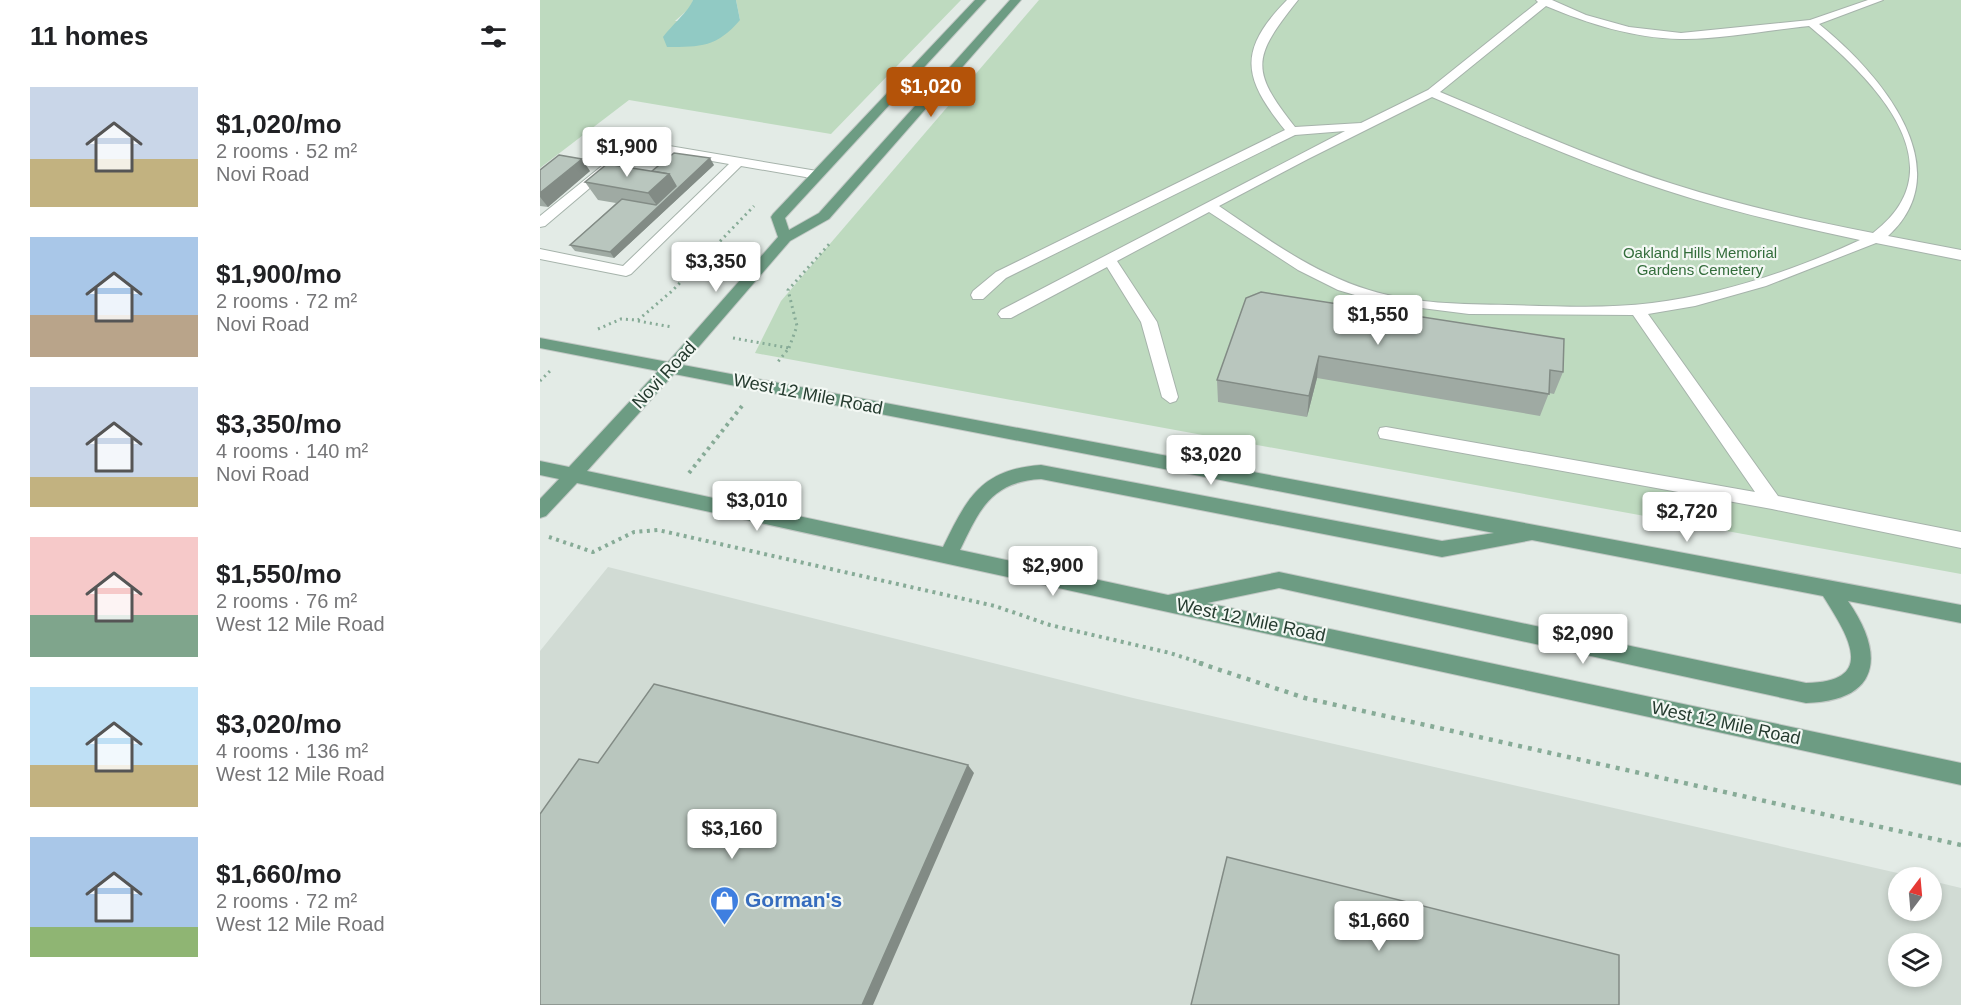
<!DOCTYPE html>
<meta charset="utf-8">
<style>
:root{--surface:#fff;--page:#f2f2f2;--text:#202124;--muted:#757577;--accent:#b45309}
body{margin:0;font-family:Arial,sans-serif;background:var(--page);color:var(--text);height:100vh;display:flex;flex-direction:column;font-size:22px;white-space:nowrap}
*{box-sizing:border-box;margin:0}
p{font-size:20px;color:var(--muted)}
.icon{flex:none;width:33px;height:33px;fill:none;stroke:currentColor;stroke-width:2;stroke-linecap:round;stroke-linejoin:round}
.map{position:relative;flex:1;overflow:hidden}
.details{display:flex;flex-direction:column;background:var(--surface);width:540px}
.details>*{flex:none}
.needle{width:39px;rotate:16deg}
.buttons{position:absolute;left:1348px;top:867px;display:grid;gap:12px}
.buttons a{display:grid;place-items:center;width:54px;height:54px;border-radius:50%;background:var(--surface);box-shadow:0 3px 9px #0003;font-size:30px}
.price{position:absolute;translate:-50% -51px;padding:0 14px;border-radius:6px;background:#fff;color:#222;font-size:20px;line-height:39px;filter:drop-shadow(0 2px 3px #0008)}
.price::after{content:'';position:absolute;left:50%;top:36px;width:18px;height:14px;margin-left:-9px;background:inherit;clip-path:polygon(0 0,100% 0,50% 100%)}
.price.on{background:var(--accent);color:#fff}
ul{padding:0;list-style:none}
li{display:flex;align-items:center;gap:18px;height:150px;padding:0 30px}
li span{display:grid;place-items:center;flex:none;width:168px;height:120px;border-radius:0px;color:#555}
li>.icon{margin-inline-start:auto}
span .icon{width:72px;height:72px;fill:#fffc;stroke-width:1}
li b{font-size:26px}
h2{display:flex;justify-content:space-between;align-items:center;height:72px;padding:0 30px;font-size:26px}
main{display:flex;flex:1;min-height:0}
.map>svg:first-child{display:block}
.built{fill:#d1dbd4;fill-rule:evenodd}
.green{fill:#bedabf}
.water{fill:#91cac4}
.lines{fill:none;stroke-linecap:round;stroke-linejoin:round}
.minor-casing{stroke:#a6b3ab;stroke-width:2}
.major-casing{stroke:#c2c8c5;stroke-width:2}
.path-far2{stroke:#87ab97;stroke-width:3;stroke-dasharray:2 4;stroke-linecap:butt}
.path-far1{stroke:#87ab97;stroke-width:4;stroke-dasharray:3 4.5;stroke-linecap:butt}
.path{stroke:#87ab97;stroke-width:4.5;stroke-dasharray:4 6;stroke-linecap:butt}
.minor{fill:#fff;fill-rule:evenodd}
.major{fill:#6d9c83;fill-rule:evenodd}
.wall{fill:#9faaa3}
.shaded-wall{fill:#828b85}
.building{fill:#b9c6be;stroke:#828b85;stroke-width:1.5}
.labels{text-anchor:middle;stroke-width:4.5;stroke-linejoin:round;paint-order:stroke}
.far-park-label{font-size:15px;fill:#336d3b;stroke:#f3f8f4}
.street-label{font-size:18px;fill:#253b2f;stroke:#f3f8f4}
.near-shop-label{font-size:21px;font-weight:bold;fill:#366cbe;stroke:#f3f8f4;text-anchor:start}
</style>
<main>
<section class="details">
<h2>11 homes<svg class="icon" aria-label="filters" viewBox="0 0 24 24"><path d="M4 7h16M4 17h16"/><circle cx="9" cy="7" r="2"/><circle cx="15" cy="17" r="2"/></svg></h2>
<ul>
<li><span style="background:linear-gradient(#c9d6e8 60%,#c2b280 0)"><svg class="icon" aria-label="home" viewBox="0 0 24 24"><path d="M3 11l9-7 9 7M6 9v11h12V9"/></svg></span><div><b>$1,020/mo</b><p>2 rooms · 52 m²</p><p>Novi Road</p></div></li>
<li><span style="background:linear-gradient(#a9c7e8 65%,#b9a48a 0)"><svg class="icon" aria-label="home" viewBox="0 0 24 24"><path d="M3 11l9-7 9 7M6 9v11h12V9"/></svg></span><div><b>$1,900/mo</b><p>2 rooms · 72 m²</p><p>Novi Road</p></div></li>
<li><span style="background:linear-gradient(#c9d6e8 75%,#c2b280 0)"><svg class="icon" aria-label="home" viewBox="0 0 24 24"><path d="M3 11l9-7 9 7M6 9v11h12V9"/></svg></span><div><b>$3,350/mo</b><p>4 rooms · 140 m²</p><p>Novi Road</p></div></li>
<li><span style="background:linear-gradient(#f6c9c9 65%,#7fa58c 0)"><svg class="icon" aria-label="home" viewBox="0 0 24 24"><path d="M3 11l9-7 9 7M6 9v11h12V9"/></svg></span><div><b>$1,550/mo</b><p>2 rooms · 76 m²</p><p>West 12 Mile Road</p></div></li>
<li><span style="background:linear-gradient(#bfe0f5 65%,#c2b280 0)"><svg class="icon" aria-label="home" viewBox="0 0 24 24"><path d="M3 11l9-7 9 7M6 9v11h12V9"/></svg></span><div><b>$3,020/mo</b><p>4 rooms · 136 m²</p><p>West 12 Mile Road</p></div></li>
<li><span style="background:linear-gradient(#a9c7e8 75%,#8fb573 0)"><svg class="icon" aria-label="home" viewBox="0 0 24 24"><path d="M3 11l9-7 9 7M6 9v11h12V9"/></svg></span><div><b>$1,660/mo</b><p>2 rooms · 72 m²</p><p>West 12 Mile Road</p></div></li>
</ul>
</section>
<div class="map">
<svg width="1421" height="1005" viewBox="0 0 1421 1005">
<rect width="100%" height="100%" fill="#e3ebe6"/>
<!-- built -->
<path class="built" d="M 68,567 L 593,698 L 1375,877 L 1359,878 L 1359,910 L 1392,910 L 1392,881 L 1421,888 L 1421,1005 L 0,1005 L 0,651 ZM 1359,944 L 1392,944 L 1392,976 L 1359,976 Z"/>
<!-- green -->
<g class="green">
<polygon points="0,0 153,0 151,7 135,21 200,20 196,0 421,0 291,134 89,100 0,168"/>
<polygon points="499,0 1421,0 1421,574 215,353 241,301"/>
</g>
<!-- water -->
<path class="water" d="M 153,0 L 196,0 L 200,20 C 177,47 161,47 127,47 L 123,37 C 131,26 149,11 153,0 Z"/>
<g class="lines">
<defs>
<g id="minor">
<path d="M 747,0 L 758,0 C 713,57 709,69 755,127 L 821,123 L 888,90 L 998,2 L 996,0 L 1012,0 L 1046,15 L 1089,27 L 1141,33 L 1270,20 L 1328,0 L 1343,0 L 1279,24 C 1341,74 1421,169 1348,236 L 1421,250 L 1421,260 L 1336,243 L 1226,286 L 1155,306 L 1108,314 L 1238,496 L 1421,532 L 1421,548 L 1232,509 L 840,438 L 838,433 L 840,428 L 846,427 L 1215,492 L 1093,315 L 929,314 L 842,303 L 798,290 L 758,270 L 669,212 L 577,261 L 617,322 L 638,397 L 636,401 L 630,403 L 622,397 L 601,322 L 567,267 L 471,318 L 461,318 L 458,314 L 461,310 L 805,131 L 755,135 L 466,278 L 443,299 L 433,299 L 431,295 L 433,291 L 456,272 L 745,130 C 703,78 697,51 747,0 ZM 1006,6 C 1049,24 1093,38 1140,39 C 1178,40 1230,30 1269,26 C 1333,79 1421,166 1333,233 C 1265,220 1199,205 1133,184 C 1054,159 977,124 900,92 ZM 892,97 C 969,130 1046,165 1125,190 C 1189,211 1254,226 1320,240 C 1255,270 1183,294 1112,303 C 1065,309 1016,306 968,305 C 922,304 873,304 829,290 C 773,273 726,238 679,206 L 768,159 Z"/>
<polygon points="94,140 277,171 284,175 277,179 201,166 91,274 86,276 0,259 0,249 83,266 189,164 97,148 5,226 0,227 0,216"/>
</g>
<path id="major" d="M 435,0 L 446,0 L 245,218 L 249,230 L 279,213 L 470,0 L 481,0 L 289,219 L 250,241 L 143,365 L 1421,605 L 1421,623 L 1308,601 C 1345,654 1341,701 1266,703 L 739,588 L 667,603 L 1421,763 L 1421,785 L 37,483 L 6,516 L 0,518 L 0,499 L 19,479 L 0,475 L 0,461 L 29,467 L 118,371 L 0,348 L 0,338 L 128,362 L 238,237 L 231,217 L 233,214 ZM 134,374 L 954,533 L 902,541 L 501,465 C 441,469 427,498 403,547 L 47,471 ZM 501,479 L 902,557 L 992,540 L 1283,596 C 1307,634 1339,682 1266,683 L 739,572 L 628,595 L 420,550 C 440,509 451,482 501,479 Z"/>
</defs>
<!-- minor casing -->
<use href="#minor" class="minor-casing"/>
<!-- major casing -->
<use href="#major" class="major-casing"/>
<!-- path-far2 -->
<g class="path-far2">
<polyline points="98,321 132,327"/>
<polyline points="58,329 81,319 98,320 132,291 214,206"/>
<polyline points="193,338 249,348 237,363"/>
<polyline points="249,348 257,326 248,290 291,242"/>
<polyline points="0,381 10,371"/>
</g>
<!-- path-far1 -->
<g class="path-far1">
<polyline points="149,473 202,406"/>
<polyline points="9,537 53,552 94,532 118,530 455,606 510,625 630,653 664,664"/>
</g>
<!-- path -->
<polyline class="path" points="659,663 765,698 1421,845"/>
<!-- minor -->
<use href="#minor" class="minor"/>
<!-- major -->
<use href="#major" class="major"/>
</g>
<!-- wall -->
<g class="wall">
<polygon points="174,165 74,258 35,251 30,245 76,203 58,200 45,182 112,171"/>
<polygon points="0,170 50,171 8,207 0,206"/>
<polygon points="706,298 1023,372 1014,394 1009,393 1000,416 777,378 767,417 678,402 677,380"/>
</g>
<!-- shaded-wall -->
<g class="shaded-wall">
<polygon points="170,158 174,165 74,258 70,252 118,207 108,193 129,174"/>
<polygon points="42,159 50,171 8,207 0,197 0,193"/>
<polygon points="779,356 777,378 767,417 769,396"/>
<polygon points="428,765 434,773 333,1005 322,1005"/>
</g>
<!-- building -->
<g class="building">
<polygon points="134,153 170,158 70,252 30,245 82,199 116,205 136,186 129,174 112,171"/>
<polygon points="19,155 42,159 0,193 0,170"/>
<polygon points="67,164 129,174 108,193 45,182"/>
<polygon points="721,292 1024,339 1023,372 1010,370 1009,394 779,356 769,396 677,380 706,298"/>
<polygon points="114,684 428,765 322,1005 0,1005 0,814 39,759 58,763"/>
<polygon points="687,857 1079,955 1079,1005 651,1005"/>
</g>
<!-- icons -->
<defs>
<symbol id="shop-pin" viewBox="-11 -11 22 30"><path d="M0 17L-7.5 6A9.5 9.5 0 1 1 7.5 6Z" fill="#3f7fe0" stroke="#f3f8f4"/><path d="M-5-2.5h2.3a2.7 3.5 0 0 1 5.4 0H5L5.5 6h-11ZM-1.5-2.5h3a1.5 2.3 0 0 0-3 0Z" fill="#fff"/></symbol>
</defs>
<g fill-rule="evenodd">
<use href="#shop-pin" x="168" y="884" width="33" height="45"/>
</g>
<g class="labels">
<!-- far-park labels -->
<g class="far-park-label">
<text x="1160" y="258">Oakland Hills Memorial<tspan x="1160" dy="17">Gardens Cemetery</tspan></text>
</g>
<!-- street labels -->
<g class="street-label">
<text transform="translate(124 375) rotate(-47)" y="6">Novi Road</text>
<text transform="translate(268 394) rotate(11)" y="6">West 12 Mile Road</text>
<text transform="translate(711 620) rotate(12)" y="6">West 12 Mile Road</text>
<text transform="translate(1186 723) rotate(12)" y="6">West 12 Mile Road</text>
</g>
<!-- near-shop labels -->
<g class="near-shop-label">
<text x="205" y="907">Gorman's</text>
</g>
</g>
</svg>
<div class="buttons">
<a><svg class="needle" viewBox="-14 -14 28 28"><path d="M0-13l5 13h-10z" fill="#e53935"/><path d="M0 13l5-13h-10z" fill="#757577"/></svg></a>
<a><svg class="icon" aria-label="layers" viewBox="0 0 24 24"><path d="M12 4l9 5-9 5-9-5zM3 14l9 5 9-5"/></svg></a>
</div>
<b class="price on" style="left:391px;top:118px">$1,020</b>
<b class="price" style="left:87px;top:178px">$1,900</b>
<b class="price" style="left:176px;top:293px">$3,350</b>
<b class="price" style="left:838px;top:346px">$1,550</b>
<b class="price" style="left:671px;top:486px">$3,020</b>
<b class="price" style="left:217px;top:532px">$3,010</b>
<b class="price" style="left:1147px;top:543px">$2,720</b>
<b class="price" style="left:513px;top:597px">$2,900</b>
<b class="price" style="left:1043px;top:665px">$2,090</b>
<b class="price" style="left:192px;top:860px">$3,160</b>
<b class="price" style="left:839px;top:952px">$1,660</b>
</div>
</main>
